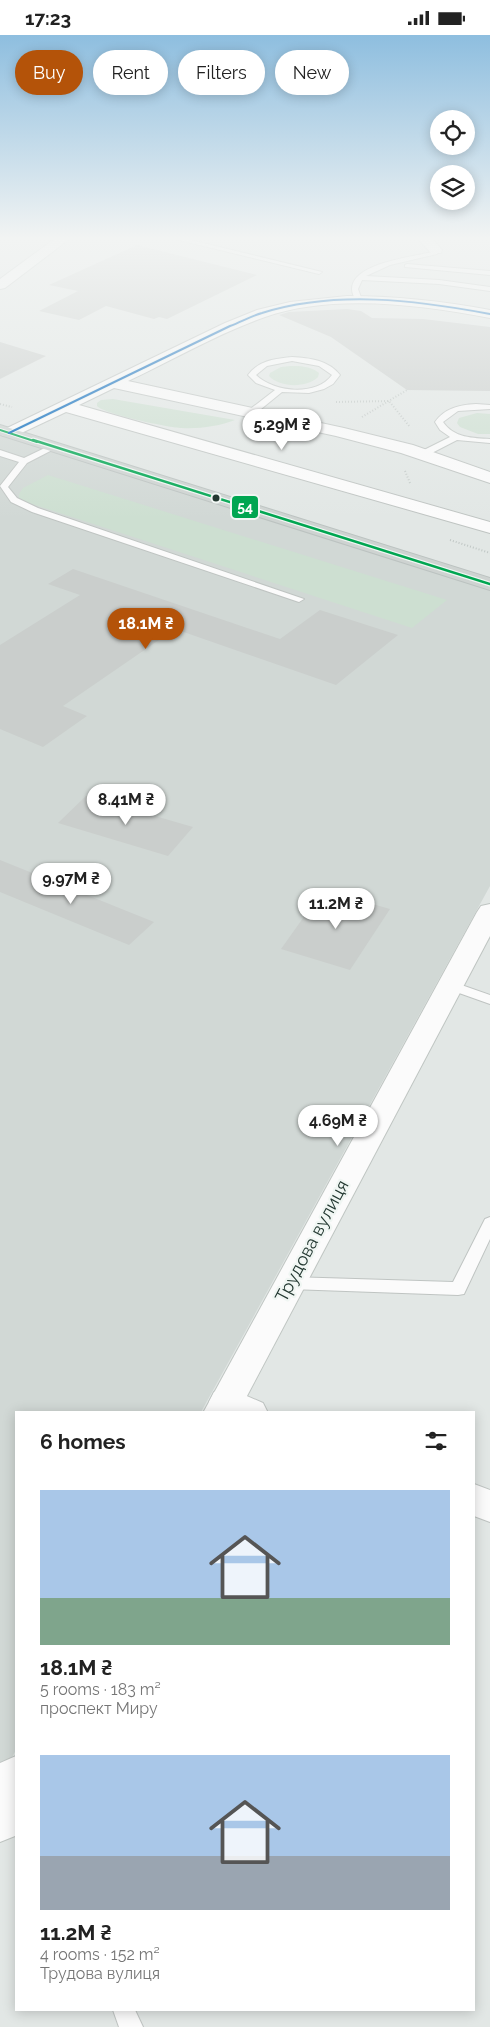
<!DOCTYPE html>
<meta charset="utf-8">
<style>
:root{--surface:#fff;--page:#f6f6f6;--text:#222;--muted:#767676;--accent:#b45309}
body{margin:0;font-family:Raleway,sans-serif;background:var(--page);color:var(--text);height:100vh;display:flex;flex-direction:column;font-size:19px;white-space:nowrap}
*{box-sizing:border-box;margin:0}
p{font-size:16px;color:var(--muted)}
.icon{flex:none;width:28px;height:28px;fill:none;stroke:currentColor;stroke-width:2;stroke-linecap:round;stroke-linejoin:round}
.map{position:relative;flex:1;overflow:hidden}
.details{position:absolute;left:15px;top:1376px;width:460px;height:600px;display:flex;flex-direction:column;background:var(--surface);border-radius:0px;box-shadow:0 2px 12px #0003}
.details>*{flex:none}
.top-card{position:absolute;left:15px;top:15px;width:460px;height:45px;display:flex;gap:10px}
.tools{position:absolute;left:430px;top:75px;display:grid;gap:10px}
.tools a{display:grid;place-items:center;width:45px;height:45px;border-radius:50%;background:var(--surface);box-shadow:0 2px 12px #0003;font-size:25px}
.price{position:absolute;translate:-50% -42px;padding:0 11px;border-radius:18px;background:#fff;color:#222;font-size:16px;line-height:32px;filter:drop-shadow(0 1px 2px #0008)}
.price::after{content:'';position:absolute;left:50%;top:30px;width:15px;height:11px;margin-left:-8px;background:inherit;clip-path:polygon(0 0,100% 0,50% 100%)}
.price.current{background:var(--accent);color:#fff}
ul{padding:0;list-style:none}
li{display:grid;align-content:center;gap:10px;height:265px;padding:0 25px}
li span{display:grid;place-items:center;height:155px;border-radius:0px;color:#555}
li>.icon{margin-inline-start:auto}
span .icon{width:90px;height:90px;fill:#fffc;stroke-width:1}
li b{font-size:21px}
h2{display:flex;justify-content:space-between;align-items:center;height:60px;padding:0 25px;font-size:21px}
.tag{padding:0 18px;border-radius:22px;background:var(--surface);box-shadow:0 2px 12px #0003;font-size:18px;line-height:45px}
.tag.current{background:var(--accent);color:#fff}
.status{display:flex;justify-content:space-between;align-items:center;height:35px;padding:0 25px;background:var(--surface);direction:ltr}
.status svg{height:14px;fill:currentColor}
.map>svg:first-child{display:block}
.built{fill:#d1d8d5}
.green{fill:#cddfd1}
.building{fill:#cacecc}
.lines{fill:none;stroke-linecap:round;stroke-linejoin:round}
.service-casing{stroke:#bfc4c2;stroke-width:2}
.minor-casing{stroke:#bfc4c2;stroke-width:2}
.secondary-casing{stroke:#bfc5c2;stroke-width:2}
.primary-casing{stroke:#bcc3c1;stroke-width:2}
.path{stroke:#c0c7c5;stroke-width:2;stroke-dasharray:1 2;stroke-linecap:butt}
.service{fill:#fbfbfb;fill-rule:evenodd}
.minor{fill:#fbfbfb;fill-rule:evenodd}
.secondary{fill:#fbfbfb;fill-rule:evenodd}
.primary{fill:#ced3d1;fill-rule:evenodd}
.bus-1-far1-casing{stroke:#f0f6f3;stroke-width:4}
.bus-1-casing{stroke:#f0f6f3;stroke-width:5}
.bus-2-casing{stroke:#f0f6f3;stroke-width:4}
.bus-1-far1{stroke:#00a651;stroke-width:2}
.bus-1{stroke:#00a651;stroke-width:2.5}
.bus-2{stroke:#0065bd;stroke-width:2}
.bus-dot{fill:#233831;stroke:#f0f6f3;stroke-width:2}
.labels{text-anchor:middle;stroke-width:4.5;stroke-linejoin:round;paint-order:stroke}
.street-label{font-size:18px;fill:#233831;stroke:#f0f6f3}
.line-badge{stroke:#f0f6f3;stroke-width:2}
.badge-label{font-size:14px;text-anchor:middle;font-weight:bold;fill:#fff}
</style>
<div class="status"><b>17:23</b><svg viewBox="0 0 49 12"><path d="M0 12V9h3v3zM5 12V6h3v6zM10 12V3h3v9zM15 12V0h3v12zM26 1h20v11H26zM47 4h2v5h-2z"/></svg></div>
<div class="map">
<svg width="490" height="1992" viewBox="0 0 490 1992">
<rect width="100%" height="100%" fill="#e2e7e5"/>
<!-- built -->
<polygon class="built" points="0,399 490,554 490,851 201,1377 16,1378 16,1715 0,1744"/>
<!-- green -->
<g class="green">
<path d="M 290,331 C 300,331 311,331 319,338 L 318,342 C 307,353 280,353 269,341 L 270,338 L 281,332 Z"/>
<path d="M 113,364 L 235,385 C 220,391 199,394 182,393 C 170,393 104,379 97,371 L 97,368 L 101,365 Z"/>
<polygon points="477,378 490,379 490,399 478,399 460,392 457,388 459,383"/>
<polygon points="48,440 447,565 412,593 26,467 19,463 19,459 23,453"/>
</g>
<!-- building -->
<g class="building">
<polygon points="137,210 257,240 167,284 159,282 154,284 106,271 79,285 39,276 78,256 49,250"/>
<polygon points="347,274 361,276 372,283 423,284 490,292 490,356 407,355 331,302 279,280 289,277"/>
<polygon points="0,307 46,321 0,344"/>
<polygon points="73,534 280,604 320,575 398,600 336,650 175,594 63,671 87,681 43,712 0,694 0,610 80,560 48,549"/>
<polygon points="86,761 193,792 168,821 58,788"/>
<polygon points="0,825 154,887 129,910 0,857"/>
<polygon points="323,855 390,874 350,935 281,914"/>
</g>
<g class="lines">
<defs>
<g id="service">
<polygon points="179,205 191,205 322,237 319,239"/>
<path d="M 436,213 L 439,215 L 437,219 L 390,230 L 366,241 L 439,245 L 490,252 L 490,256 L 439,249 L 362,245 L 358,254 L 362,265 L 359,267 C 355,265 352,259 352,254 C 352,228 413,222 432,217 Z"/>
<polygon points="407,229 490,236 490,240 405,232 405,230"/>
<path d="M 292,322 C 310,323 328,325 340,340 L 333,349 L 324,354 L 309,358 L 282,357 L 255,379 L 249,379 L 249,375 L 275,355 L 256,348 L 248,340 C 259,325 275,324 292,322 ZM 292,326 L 319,331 L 332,340 C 316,362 273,357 256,340 L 267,331 Z"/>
<path d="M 476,369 L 490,370 L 490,374 L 458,376 L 443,387 C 454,403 473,403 490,404 L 490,408 L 457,405 L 426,421 L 420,421 L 420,417 L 450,402 L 440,395 L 435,387 C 445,373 459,370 476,369 Z"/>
<polygon points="51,410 58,412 27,428 8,452 17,463 38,473 304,564 299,567 296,566 32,477 11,467 0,451 19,427 0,421 0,415 24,423"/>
<polygon points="450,946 490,960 490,969 445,953 443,950 445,947"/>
<polygon points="490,1182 490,1204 464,1259 458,1260 290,1254 284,1253 282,1248 284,1243 290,1242 453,1247 485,1184"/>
<polygon points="16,1721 16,1741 0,1748 0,1728"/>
<polygon points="113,1975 135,1975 143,1992 119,1992"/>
</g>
<g id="minor">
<polygon points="53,205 68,205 5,253 0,254 0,244"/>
<polygon points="419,205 433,205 442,215 441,218 431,218"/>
<path d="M 347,261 C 395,261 442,266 490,275 L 490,283 C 422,270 332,258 265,282 C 217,299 173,325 128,346 L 344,393 L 413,410 L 490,437 L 490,448 L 401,418 L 336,401 L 114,353 L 79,370 L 490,487 L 490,498 L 66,377 L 15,401 L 3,401 L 1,398 L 3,395 L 225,288 L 257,275 L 290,267 Z"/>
<polygon points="226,1352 263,1368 268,1378 214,1377 209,1367 214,1357"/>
<polygon points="474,1449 490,1455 490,1487 474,1481"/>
</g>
<g id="secondary">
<polygon points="490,869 490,901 238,1378 203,1378 477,877 481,871"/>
<polygon points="16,1735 16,1798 15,1801 0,1807 0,1744"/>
</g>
<polygon id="primary" points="0,390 490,543 490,555 0,400"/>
</defs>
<!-- service casing -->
<use href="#service" class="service-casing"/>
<!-- minor casing -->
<use href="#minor" class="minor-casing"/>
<!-- secondary casing -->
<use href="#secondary" class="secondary-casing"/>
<!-- primary casing -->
<use href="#primary" class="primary-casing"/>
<!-- path -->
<g class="path">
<polyline points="336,367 389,366 410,392"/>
<polyline points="0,369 12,372"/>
<polyline points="362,382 407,355"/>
<polyline points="405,436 410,448"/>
<polyline points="450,505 490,518"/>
</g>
<!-- service -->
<use href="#service" class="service"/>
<!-- minor -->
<use href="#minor" class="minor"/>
<!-- secondary -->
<use href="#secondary" class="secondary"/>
<!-- primary -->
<use href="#primary" class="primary"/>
<defs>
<polyline id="bus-1-far1" points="0,395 37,407"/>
<polyline id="bus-1" points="33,405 490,549"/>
<path id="bus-2" d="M 9,398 L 230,291 C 241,287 251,281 262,278 C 336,255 416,265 490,279"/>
</defs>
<!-- bus-1-far1 casing -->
<use href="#bus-1-far1" class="bus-1-far1-casing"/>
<!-- bus-1 casing -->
<use href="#bus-1" class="bus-1-casing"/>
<!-- bus-2 casing -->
<use href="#bus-2" class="bus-2-casing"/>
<!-- bus-1-far1 -->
<use href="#bus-1-far1" class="bus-1-far1"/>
<!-- bus-1 -->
<use href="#bus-1" class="bus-1"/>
<!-- bus-2 -->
<use href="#bus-2" class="bus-2"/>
</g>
<!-- sky -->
<linearGradient id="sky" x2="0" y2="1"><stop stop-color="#8ebedf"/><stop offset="0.42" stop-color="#f2f4f3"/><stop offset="1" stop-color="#f2f4f3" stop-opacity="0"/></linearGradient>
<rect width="490" height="484" fill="url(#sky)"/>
<!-- markers -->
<circle class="bus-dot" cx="216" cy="463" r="4.5"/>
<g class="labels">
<!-- street labels -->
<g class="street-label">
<text transform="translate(312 1206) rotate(-62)" y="6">Трудова вулиця</text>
</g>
</g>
<rect class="line-badge" x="231" y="460" width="28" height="24" rx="5" fill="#00a651"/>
<g class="badge-label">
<text x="245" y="477">54</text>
</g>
</svg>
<div class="tools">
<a><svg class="icon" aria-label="locate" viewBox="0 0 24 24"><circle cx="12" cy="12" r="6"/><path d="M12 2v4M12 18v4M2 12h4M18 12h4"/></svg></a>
<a><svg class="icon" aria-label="layers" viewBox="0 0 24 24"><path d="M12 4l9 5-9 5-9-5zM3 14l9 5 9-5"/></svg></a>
</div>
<b class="price" style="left:282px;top:416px">5.29M ₴</b>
<b class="price current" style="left:146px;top:615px">18.1M ₴</b>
<b class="price" style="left:126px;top:791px">8.41M ₴</b>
<b class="price" style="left:71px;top:870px">9.97M ₴</b>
<b class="price" style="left:336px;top:895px">11.2M ₴</b>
<b class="price" style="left:338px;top:1112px">4.69M ₴</b>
<div class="top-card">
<a class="tag current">Buy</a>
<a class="tag">Rent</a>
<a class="tag">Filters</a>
<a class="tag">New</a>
</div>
<section class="details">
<h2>6 homes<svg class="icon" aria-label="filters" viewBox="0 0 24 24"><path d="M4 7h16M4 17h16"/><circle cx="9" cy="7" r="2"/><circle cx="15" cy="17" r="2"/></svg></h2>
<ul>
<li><span style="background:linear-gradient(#a9c7e8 70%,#7fa58c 0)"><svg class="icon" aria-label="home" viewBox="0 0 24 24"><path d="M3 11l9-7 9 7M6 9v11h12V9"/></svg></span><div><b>18.1M ₴</b><p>5 rooms · 183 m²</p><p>проспект Миру</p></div></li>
<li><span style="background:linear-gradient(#a9c7e8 65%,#9aa5b1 0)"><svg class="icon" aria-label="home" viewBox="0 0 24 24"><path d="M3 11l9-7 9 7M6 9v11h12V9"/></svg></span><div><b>11.2M ₴</b><p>4 rooms · 152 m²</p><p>Трудова вулиця</p></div></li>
</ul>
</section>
</div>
